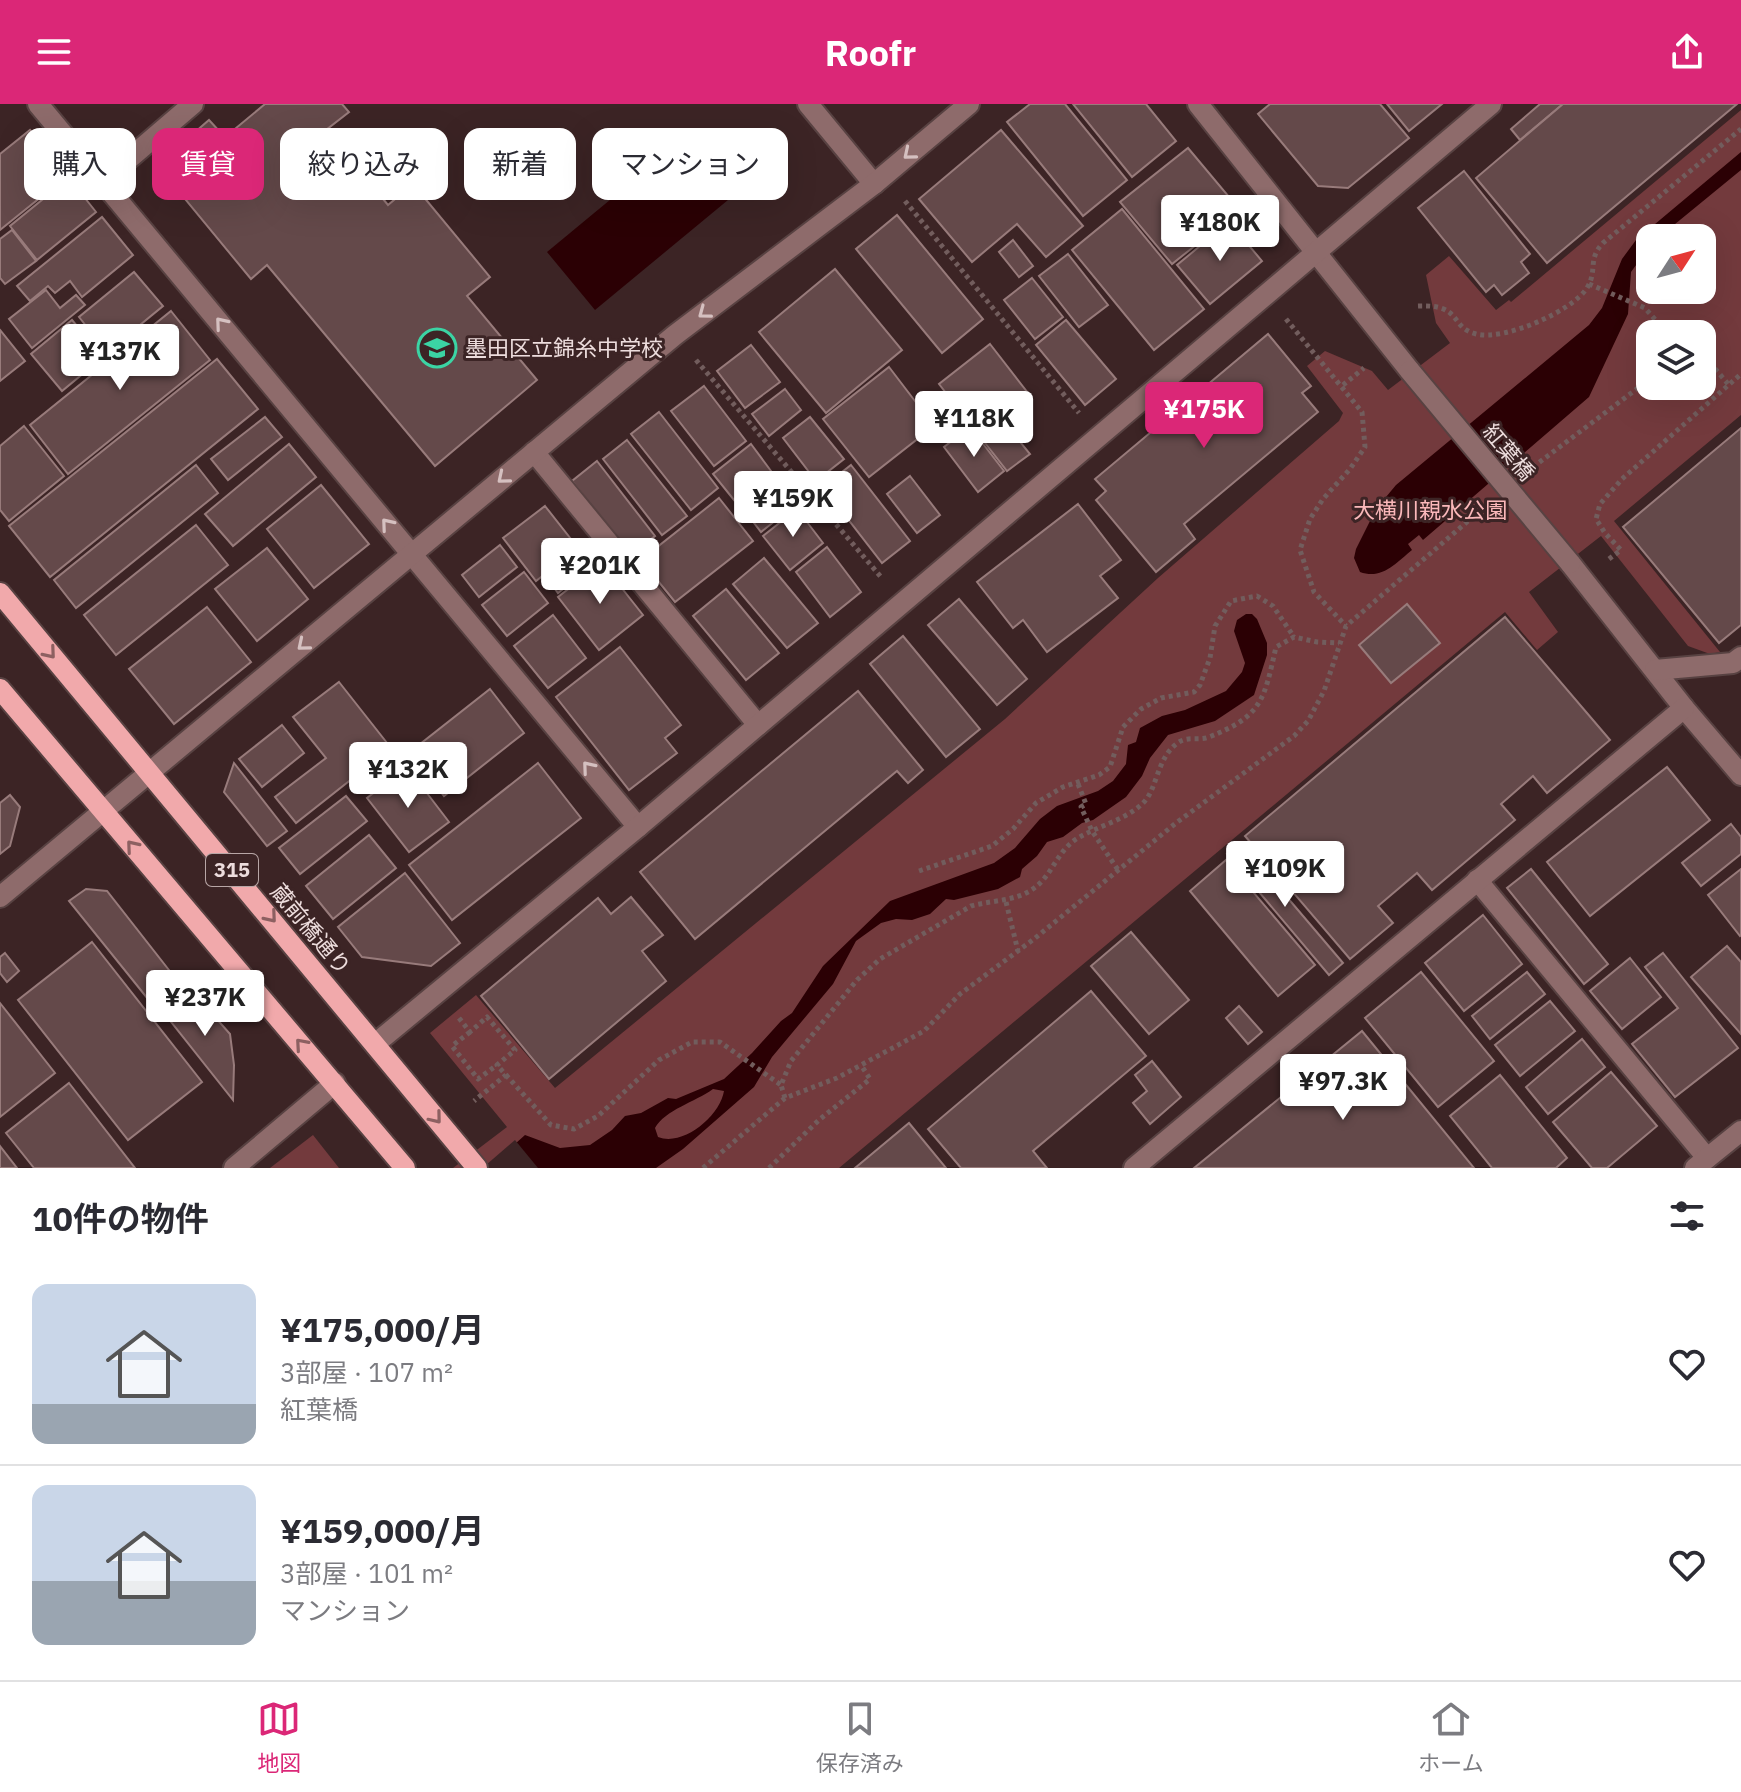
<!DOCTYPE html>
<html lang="ja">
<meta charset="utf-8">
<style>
:root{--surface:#fff;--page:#f7f7f7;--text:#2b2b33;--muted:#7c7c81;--line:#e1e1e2;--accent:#db2777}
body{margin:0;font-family:"IBM Plex Sans","Noto Sans JP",sans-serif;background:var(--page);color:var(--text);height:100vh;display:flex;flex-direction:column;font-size:30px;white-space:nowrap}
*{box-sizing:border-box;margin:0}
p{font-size:26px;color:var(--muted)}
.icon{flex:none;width:44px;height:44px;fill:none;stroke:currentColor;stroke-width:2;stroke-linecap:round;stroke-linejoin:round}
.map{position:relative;height:1064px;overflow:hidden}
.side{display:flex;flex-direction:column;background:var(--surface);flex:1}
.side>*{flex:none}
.hud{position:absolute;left:24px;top:24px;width:800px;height:72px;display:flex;gap:16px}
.needle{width:52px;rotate:54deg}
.tools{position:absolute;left:1636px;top:120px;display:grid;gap:16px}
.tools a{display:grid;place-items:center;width:80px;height:80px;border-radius:16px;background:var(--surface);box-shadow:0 8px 32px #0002;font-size:40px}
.price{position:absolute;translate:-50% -68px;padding:0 18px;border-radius:8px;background:#fff;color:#222;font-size:26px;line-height:52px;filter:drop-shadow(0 2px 4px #0008)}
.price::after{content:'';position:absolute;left:50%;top:48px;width:24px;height:18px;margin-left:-12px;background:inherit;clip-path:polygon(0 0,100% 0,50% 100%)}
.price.selected{background:var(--accent);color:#fff}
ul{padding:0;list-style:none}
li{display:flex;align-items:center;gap:24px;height:200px;padding:0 32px}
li+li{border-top:2px solid var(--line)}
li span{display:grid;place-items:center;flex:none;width:224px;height:160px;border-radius:16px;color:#555}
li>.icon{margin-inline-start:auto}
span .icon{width:96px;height:96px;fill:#fffc;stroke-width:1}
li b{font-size:34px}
h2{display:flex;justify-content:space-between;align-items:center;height:96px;padding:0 32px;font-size:34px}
.chip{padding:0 28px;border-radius:16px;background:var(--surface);box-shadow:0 8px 32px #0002;font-size:28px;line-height:72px}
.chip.selected{background:var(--accent);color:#fff}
header{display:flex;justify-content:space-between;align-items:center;height:104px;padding:0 32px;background:var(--accent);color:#fff;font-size:36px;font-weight:800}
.dock{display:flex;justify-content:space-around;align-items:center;height:112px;border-top:2px solid var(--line);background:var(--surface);font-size:22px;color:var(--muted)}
.dock a{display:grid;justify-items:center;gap:4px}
.dock .selected{color:var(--accent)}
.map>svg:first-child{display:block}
.green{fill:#733a3d;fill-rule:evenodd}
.water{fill:#2b0004;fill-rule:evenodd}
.pier{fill:#3c2425}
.building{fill:#64494a;stroke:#987b7b;stroke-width:2}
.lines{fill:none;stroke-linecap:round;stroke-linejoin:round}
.minor-casing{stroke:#584242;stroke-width:24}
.major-casing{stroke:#584242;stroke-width:24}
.path{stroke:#725d5d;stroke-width:5;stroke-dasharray:4 4;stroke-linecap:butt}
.minor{stroke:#8e6b6b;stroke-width:20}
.major{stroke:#f1a9ab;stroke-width:20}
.minor-bridge-casing{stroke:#584242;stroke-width:24;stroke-linecap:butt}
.minor-bridge{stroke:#8e6b6b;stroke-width:20}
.oneway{stroke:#d5c0c0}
.oneway2{stroke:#8d6061}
.labels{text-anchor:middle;stroke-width:6;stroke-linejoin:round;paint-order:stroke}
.shield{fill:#3c2425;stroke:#b8a6a6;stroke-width:2}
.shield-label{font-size:20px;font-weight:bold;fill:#eddddd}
.poi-label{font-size:22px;fill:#eddddd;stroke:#3c2425;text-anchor:start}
.street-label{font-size:22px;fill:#eddddd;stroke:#3c2425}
.park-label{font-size:22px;fill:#fbb8ba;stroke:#3c2425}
</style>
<header><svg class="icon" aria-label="menu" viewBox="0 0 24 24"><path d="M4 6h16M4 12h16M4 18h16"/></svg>Roofr<svg class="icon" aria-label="share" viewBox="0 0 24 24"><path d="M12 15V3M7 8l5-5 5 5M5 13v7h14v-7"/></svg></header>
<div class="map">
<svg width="1741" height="1064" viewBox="0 0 1741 1064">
<rect width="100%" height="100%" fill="#3c2425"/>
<!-- green -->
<g class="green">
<path d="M 1741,6 L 1741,311 L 1614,417 L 1720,548 L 1710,550 L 1688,542 L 1601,432 L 1529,488 L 1558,528 L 1537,546 L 1505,508 L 839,1064 L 453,1064 L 507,1023 L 430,929 L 476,891 L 555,984 L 1005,615 L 1158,474 L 1339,317 L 1343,309 L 1307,262 L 1325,247 L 1372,267 L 1388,286 L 1450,239 L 1436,219 L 1426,171 L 1449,152 L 1496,206 L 1509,196 L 1511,198 ZM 1650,134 L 1702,134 L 1702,186 L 1650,186 ZM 1650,230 L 1702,230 L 1702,282 L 1650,282 Z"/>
<polygon points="313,1031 339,1064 270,1064"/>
</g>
<!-- water -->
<g class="water">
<polygon points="680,38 728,96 595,206 547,148"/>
<path d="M 1741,48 L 1741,66 L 1658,134 L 1650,134 L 1650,142 L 1631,168 L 1628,210 L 1589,293 L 1423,436 L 1419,431 L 1408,440 L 1412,446 C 1396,459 1382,476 1360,468 L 1354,454 L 1356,445 L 1376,405 L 1396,381 L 1589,221 L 1602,204 L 1622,155 L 1636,136 Z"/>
<path d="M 1246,510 L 1252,510 L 1257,515 L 1267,539 L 1267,551 L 1254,591 L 1215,617 L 1168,631 L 1150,654 L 1142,672 L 1126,693 L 1093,716 L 1082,719 L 1063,733 L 1047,738 L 1037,752 L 1022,765 L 1020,773 L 998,785 L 954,796 L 946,795 L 930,810 L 912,816 L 896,815 L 881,819 L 856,837 L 833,880 L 772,953 L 754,983 L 683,1045 L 656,1064 L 488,1064 L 525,1031 L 560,1044 L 590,1041 L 612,1026 L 625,1012 L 641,1009 L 668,994 L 676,995 L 724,975 L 752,949 L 781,917 L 792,909 L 823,862 L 890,797 L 994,759 L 1015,744 L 1040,715 L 1057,702 L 1098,687 L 1113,677 L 1126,660 L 1128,641 L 1136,638 L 1140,624 L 1162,612 L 1185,606 L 1226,587 L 1242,568 L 1245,559 L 1234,527 L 1237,516 ZM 713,985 L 724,987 C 720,1012 683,1043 658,1033 L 655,1024 C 665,1006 695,998 713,985 Z"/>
</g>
<!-- pier -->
<polygon class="pier" points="515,1036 538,1064 484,1064 486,1061"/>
<!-- building -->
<g class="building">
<polygon points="265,0 342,0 349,8 326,26 388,101 413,80 490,173 467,192 537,276 435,362 267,161 251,175 171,78"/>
<polygon points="1030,0 1065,0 1127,76 1083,112 1007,18"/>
<polygon points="1073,0 1146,0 1176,37 1132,73"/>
<polygon points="1270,0 1380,0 1409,34 1348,84 1318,82 1258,10"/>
<polygon points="1387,0 1442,0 1409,27"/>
<polygon points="1540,0 1563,0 1520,36 1511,25"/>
<polygon points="1563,0 1737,0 1547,159 1476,74"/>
<polygon points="209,16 220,28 173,67 163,56"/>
<polygon points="30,26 67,72 0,126 0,50"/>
<polygon points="1001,26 1083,122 1046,153 1017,120 972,158 919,95"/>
<polygon points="1188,44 1240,106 1172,160 1120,98"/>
<polygon points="1464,67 1530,150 1521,158 1529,169 1502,191 1494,181 1486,188 1418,104"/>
<polygon points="69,74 96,108 37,156 10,122"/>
<polygon points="1122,105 1204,205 1154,246 1072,146"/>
<polygon points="897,111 983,215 942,249 856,145"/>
<polygon points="102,113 133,151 82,193 70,177 55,189 48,182 30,197 17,182"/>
<polygon points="1229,118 1262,157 1210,200 1177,161"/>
<polygon points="12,126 36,157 5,180 0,174 0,135"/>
<polygon points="1013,136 1033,162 1019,173 999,148"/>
<polygon points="1068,150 1108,201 1079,223 1039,172"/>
<polygon points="835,165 902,246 826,309 759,228"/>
<polygon points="134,168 163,202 107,248 79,213"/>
<polygon points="1032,174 1063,213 1035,235 1004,196"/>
<polygon points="46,186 60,204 76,191 85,201 32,244 9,215"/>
<polygon points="171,207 210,256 68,370 30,321"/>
<polygon points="72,216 103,253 62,287 31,250"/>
<polygon points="1066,216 1116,275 1085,301 1036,241"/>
<polygon points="0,226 25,257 0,277"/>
<polygon points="1268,230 1311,282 1302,289 1318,308 1184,420 1195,435 1156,468 1096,396 1106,387 1095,375"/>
<polygon points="990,240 1028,289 999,312 1030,350 1007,367 939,280"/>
<polygon points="751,241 780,278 745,304 717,267"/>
<polygon points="217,255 258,305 50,473 9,422"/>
<polygon points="889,263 934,322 869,373 823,315"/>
<polygon points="704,282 746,337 714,362 671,307"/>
<polygon points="785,285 801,306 769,332 752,310"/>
<polygon points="659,308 718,384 691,406 631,330"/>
<polygon points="265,313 282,333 228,376 211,355"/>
<polygon points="810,313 844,355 816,377 783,334"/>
<polygon points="24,322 64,372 9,417 0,406 0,342"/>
<polygon points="970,323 1004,367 978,388 944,343"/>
<polygon points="1741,324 1741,521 1719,539 1623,423"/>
<polygon points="627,336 687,412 662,431 603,355"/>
<polygon points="289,340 316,373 233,442 205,410"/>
<polygon points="751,340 771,367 734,396 713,370"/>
<polygon points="597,357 655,432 630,451 572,377"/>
<polygon points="196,361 218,389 76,504 54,476"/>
<polygon points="851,361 910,437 882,459 823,383"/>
<polygon points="773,371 796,400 761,428 738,398"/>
<polygon points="910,372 940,411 917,429 887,390"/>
<polygon points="321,381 369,440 314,484 267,425"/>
<polygon points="719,394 753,437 675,498 641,456"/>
<polygon points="1078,400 1121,456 1100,472 1118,494 1047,548 1023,516 1013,524 977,478"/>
<polygon points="545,402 578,444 536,477 503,434"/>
<polygon points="797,405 823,439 790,466 763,432"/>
<polygon points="196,421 228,461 116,551 84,511"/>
<polygon points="500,441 517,463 479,493 462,471"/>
<polygon points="595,441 604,452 558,489 549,477"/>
<polygon points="827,443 861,488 830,513 796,468"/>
<polygon points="267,444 308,495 257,537 215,485"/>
<polygon points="764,454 818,519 787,544 733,480"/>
<polygon points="602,459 643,511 599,546 558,493"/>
<polygon points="524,468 548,499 507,532 482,501"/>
<polygon points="726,485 779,549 746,576 693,512"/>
<polygon points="959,495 1027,575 997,601 928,521"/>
<polygon points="1407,500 1440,539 1391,579 1359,541"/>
<polygon points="207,503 251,558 174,620 129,565"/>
<polygon points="553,511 586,554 548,584 514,542"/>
<polygon points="1505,513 1610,636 1547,689 1533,672 1501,700 1515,716 1432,786 1417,769 1378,802 1393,819 1350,855 1245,732"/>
<polygon points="903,532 980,625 946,653 870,560"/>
<polygon points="620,543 681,621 665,634 677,649 629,686 556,593"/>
<polygon points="339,578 391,644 296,719 275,693 326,654 293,613"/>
<polygon points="490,585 524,629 444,692 410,648"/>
<polygon points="858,587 923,666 908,679 897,667 695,835 640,768"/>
<polygon points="282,621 304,649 262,683 239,655"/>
<polygon points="234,659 287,727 267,742 224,688"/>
<polygon points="538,659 581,714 452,816 409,761"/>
<polygon points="407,663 449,718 409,748 367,694"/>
<polygon points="1667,663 1710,716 1590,812 1547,758"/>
<polygon points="10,691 20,703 10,742 0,750 0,699"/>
<polygon points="346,692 367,717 300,770 279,744"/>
<polygon points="1731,720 1741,733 1741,750 1701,782 1682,759"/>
<polygon points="369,731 396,764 333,815 306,782"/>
<polygon points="1241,739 1343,859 1329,871 1227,750"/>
<polygon points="1226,756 1315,861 1278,892 1190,787"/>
<polygon points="1531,765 1608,860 1584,880 1507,784"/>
<polygon points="1741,765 1741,831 1740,832 1708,791"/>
<polygon points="405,769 460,839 431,862 362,853 338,823"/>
<polygon points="86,785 107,787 183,884 156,905 69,797"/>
<polygon points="631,793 663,831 642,847 666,877 549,975 481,892 598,794 611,810"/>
<polygon points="1483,811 1522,860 1464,907 1425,859"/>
<polygon points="1131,828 1189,896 1149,930 1091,862"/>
<polygon points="92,838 202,978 128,1036 18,896"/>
<polygon points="1727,842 1741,858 1741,930 1691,873"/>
<polygon points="5,849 19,867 7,878 0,869 0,853"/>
<polygon points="1663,849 1738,944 1675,993 1632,940 1678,904 1645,863"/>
<polygon points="1630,854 1661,893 1622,925 1590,887"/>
<polygon points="1421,868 1494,957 1438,1003 1365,914"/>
<polygon points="1527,868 1545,890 1490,935 1472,912"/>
<polygon points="191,886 230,930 234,961 233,996 164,909"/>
<polygon points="1091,887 1146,952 1033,1047 1047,1064 961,1064 928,1025"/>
<polygon points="1550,897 1575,927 1520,972 1495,941"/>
<polygon points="0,899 55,969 0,1013"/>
<polygon points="1239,902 1262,928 1248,940 1226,914"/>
<polygon points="1362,927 1474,1064 1194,1064"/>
<polygon points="1582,935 1605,963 1548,1010 1526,983"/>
<polygon points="1152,957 1181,993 1150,1020 1133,999 1147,987 1135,971"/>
<polygon points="1611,968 1657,1022 1607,1064 1592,1064 1553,1018"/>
<polygon points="1500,971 1567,1054 1556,1064 1492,1064 1450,1012"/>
<polygon points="69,979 135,1064 34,1064 6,1029"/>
<polygon points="909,1019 946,1064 855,1064"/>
<polygon points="0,1042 17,1064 0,1064"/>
</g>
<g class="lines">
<defs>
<g id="minor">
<polyline points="38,0 638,723"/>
<polyline points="808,0 874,80"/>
<polyline points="1198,0 1410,267"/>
<polyline points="103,77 193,0"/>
<polyline points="534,348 758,621"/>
<polyline points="1570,459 1684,604 1741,671"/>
<polyline points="1655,566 1733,559 1741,553"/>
<polyline points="1477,776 1707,1054"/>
<polyline points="0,793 675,231 874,80 969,0"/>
<polyline points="375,940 638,723 1491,0"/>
<polyline points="234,1064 335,979"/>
<polyline points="1134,1064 1684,604"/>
<polyline points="1695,1064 1741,1027"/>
</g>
<g id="major">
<polyline points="0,489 477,1064"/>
<polyline points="0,585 405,1064"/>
</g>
</defs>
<!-- minor casing -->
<use href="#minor" class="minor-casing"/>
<!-- major casing -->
<use href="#major" class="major-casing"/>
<!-- path -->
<g class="path">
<polyline points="905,97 1079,309"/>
<polyline points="1589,180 1645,204 1668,230"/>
<path d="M 1418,202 C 1463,200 1449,223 1476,230 C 1504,237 1571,208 1587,184 C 1598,166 1587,156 1603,139 L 1741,25"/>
<polyline points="1286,215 1362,308 1365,343 1350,365 1323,395 1310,415 1300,446 1314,488 1346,522"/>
<polyline points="696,256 881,473"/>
<polyline points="1702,256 1711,260 1729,281"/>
<polyline points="1343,281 1364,264"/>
<polyline points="1533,363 1650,275"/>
<polyline points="1609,455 1621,446 1605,429 1596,415 1600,400 1622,375 1741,270"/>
<polyline points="1078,680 1086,700 1081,703 1092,727 1118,766"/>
<polyline points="919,767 992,742 1013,725 1036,699 1063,683 1099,671 1110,663 1123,623 1141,605 1161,594 1194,588 1200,581 1210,554 1215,522 1231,497 1257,492 1273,502 1294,533"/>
<polyline points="1006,798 1018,847"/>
<polyline points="459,914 470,928 487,913 515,946 497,961 506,971 474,997"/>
<polyline points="470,928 452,942 478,975 497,961"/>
<polyline points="506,971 551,1021 574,1025 598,1012 659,956 692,938 720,938 781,981"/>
<path d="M 785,994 L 781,981 L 791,957 L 857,876 L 880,855 L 971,802 C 996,795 1024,798 1043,776 C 1055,762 1061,744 1078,734 C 1098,722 1125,716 1142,700 C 1158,686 1156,653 1179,638 C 1189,632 1199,637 1209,633 C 1263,612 1264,595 1276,543 L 1294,533 L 1317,538 L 1339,539"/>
<polyline points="703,1064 785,994 837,974 924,927 960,890 1034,835 1176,719 1294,632 1308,617 1324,587 1346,522 1482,405"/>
<polyline points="769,1064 819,1016 870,975 861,961"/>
</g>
<!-- minor -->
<use href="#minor" class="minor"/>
<!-- major -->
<use href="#major" class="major"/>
<defs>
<polyline id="minor-bridge" points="1410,267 1570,459"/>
</defs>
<!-- minor-bridge casing -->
<use href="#minor-bridge" class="minor-bridge-casing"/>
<!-- minor-bridge -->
<use href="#minor-bridge" class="minor-bridge"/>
</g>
<!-- one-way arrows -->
<defs><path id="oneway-chevron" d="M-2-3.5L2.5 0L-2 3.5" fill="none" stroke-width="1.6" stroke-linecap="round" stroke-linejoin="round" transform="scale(2)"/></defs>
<g class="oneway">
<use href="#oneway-chevron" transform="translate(909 50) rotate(140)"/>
<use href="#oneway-chevron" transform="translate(704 209) rotate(143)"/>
<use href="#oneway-chevron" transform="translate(221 219) rotate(-130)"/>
<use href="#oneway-chevron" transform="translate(503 374) rotate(140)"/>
<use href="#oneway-chevron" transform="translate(387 420) rotate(-130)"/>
<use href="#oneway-chevron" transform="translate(303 541) rotate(140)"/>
<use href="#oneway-chevron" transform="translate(588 663) rotate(-130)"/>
</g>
<g class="oneway2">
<use href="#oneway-chevron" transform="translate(50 549) rotate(50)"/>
<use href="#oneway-chevron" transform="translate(132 742) rotate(-130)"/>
<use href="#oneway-chevron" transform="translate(271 813) rotate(50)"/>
<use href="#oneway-chevron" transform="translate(301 940) rotate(-131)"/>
<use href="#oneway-chevron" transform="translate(436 1014) rotate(51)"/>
</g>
<!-- icons -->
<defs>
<symbol id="school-ring" viewBox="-11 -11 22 22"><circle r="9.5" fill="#3c2425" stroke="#3bd4a4" stroke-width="1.5"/><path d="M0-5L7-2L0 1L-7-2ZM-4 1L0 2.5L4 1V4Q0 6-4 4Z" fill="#3bd4a4"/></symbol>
</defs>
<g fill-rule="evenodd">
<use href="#school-ring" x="415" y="222" width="44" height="44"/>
</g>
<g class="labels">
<!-- shield labels -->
<rect class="shield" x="206" y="750" width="52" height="32" rx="6"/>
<g class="shield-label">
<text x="232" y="773">315</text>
</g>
<!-- poi labels -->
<g class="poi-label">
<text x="465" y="252">墨田区立錦糸中学校</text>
</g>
<!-- street labels -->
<g class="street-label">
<text transform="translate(1509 348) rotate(50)" y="8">紅葉橋</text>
<text transform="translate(311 825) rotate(50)" y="8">蔵前橋通り</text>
</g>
<!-- park labels -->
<g class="park-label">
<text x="1430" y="414">大横川親水公園</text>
</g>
</g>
</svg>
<div class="tools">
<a><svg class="needle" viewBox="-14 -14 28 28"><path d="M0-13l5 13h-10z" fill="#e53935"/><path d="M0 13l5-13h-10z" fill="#7c7c81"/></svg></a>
<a><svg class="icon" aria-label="layers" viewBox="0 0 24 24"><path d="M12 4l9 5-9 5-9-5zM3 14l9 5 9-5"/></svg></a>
</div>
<b class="price" style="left:1220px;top:159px">¥180K</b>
<b class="price" style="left:120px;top:288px">¥137K</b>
<b class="price selected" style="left:1204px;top:346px">¥175K</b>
<b class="price" style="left:974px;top:355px">¥118K</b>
<b class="price" style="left:793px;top:435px">¥159K</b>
<b class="price" style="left:600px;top:502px">¥201K</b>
<b class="price" style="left:408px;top:706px">¥132K</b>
<b class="price" style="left:1285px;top:805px">¥109K</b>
<b class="price" style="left:205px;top:934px">¥237K</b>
<b class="price" style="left:1343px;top:1018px">¥97.3K</b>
<div class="hud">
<a class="chip">購入</a>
<a class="chip selected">賃貸</a>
<a class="chip">絞り込み</a>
<a class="chip">新着</a>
<a class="chip">マンション</a>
</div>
</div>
<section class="side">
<h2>10件の物件<svg class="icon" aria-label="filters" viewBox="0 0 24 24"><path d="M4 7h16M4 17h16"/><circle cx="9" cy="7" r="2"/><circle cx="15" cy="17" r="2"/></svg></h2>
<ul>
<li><span style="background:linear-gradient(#c9d6e8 75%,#9aa5b1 0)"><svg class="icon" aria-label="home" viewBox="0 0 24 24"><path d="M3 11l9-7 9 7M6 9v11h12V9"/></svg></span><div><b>¥175,000/月</b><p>3部屋 · 107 m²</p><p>紅葉橋</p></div><svg class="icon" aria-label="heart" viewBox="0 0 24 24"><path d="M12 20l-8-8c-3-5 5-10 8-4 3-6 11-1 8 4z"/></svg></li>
<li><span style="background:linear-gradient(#c9d6e8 60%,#9aa5b1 0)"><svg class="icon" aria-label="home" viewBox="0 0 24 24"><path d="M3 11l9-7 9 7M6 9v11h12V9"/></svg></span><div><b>¥159,000/月</b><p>3部屋 · 101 m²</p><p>マンション</p></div><svg class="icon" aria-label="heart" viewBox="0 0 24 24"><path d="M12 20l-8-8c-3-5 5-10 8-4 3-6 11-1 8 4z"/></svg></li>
</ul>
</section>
<nav class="dock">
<a class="selected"><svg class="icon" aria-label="map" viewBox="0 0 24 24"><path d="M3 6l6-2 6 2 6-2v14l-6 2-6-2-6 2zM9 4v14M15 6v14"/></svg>地図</a>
<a><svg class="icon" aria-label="saved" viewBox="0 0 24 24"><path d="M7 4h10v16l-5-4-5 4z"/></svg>保存済み</a>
<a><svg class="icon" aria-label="home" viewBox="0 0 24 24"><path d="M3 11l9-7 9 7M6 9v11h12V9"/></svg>ホーム</a>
</nav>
